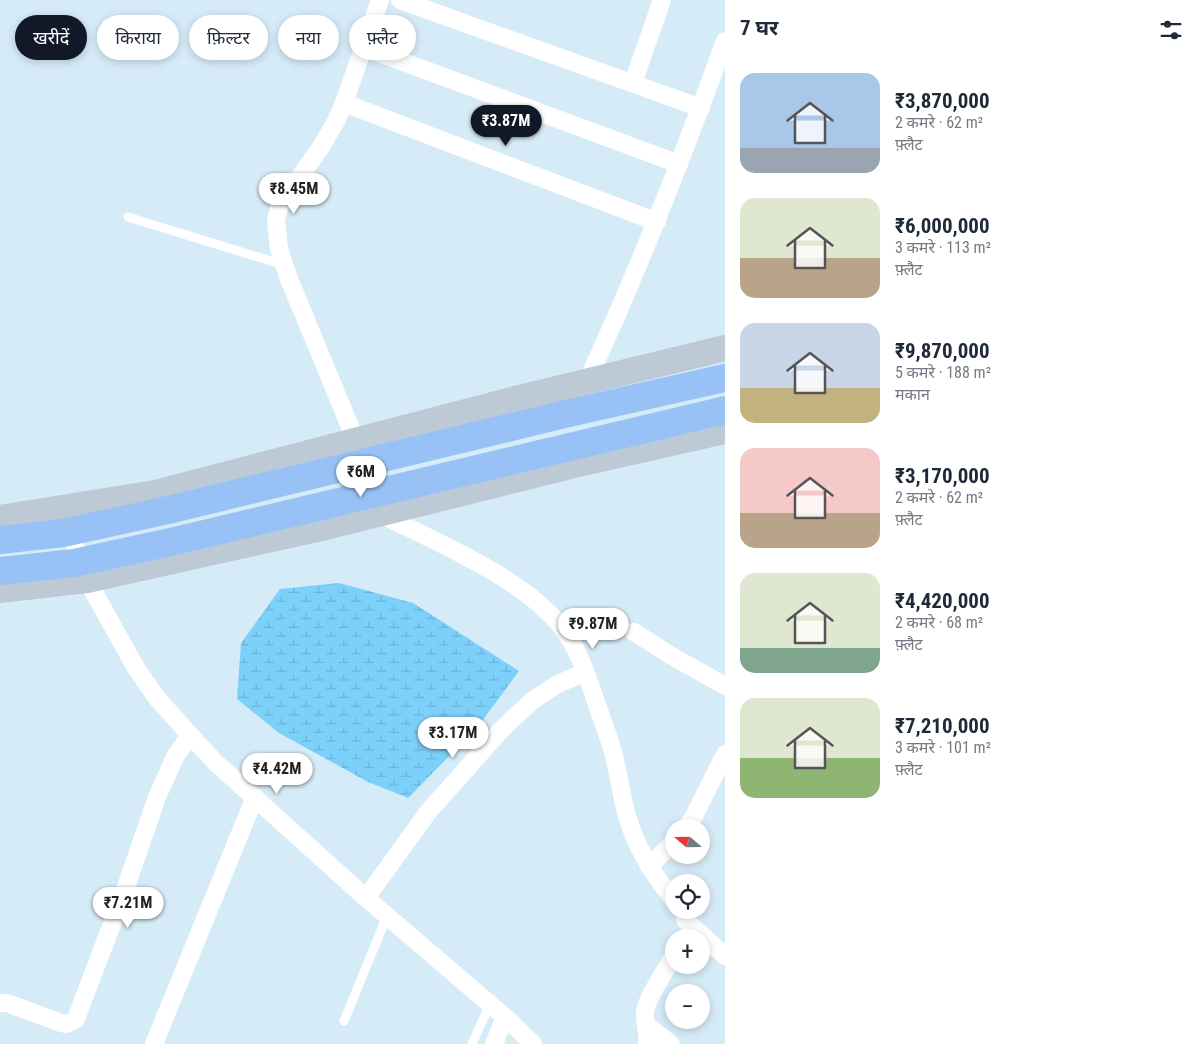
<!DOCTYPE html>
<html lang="hi">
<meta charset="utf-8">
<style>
:root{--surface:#fff;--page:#f2f2f3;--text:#1f2937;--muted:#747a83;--accent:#111827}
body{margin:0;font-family:"Roboto Condensed","Noto Sans Devanagari",sans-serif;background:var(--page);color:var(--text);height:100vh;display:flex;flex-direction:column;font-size:19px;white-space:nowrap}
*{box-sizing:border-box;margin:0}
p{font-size:16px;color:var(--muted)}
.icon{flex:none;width:28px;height:28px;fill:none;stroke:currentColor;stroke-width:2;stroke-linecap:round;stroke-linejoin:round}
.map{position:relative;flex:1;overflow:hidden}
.details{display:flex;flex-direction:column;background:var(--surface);width:475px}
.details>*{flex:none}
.hud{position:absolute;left:15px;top:15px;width:475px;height:45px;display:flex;gap:10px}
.needle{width:32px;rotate:290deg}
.controls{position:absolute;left:665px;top:819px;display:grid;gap:10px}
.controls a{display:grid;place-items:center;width:45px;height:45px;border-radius:50%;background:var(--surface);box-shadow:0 2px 8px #0003;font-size:25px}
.price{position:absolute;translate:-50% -42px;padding:0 11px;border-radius:18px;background:#fff;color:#222;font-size:16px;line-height:32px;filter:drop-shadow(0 1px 2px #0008)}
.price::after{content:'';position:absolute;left:50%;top:30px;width:15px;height:11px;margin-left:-8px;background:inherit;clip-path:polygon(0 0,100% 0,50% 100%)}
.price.selected{background:var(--accent);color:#fff}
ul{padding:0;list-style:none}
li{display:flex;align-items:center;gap:15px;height:125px;padding:0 15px}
li span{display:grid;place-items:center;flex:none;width:140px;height:100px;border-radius:15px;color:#555}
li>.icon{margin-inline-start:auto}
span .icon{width:60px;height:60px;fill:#fffc;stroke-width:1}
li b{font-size:21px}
h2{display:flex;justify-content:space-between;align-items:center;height:60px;padding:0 15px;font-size:21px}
.chip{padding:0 18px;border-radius:22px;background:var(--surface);box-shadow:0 2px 8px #0003;font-size:18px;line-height:45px}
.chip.selected{background:var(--accent);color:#fff}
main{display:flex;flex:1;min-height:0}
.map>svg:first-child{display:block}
.wetland{fill:url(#wetland-marsh)}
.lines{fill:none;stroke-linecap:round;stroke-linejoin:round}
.lane{stroke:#fff;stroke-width:9}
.street{stroke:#fff;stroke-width:18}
.secondary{stroke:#bdcad6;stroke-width:26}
.highway{stroke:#98c2f6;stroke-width:28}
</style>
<main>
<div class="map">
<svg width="725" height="1044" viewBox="0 0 725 1044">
<defs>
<pattern id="wetland-marsh" width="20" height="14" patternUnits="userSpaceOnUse" patternTransform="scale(1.25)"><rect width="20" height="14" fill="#7dd0f9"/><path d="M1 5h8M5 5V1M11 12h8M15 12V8" fill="none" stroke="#6cb3d6"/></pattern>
</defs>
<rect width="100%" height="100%" fill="#d5ebf7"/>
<!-- wetland -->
<polygon class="wetland" points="339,583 413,603 519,671 476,729 408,798 368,782 279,733 237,699 241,643 280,589"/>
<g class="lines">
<!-- lane -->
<g class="lane">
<polyline points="128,217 284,265"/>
<polyline points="344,1021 387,916"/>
<polyline points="472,1044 490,1004"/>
</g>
<!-- street -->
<g class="street">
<polyline points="400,0 701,108"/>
<polyline points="363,47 679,164"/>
<polyline points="633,83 662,0"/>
<polyline points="344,103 657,222"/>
<path d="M 587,381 C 639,270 683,156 725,41"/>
<polyline points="356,441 289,279 279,249 276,221 279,208 284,199 321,147 335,123 344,103 380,0"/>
<path d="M 380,514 C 435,541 532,582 566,633 C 580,654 588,678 596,702 C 602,719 608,735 613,752 C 619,774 621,797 628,819 C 637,849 654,876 674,900"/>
<polyline points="67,523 87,580 136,668 156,697 190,735 215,762 366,898 505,1017 533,1044"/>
<polyline points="634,632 670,655 725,686"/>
<polyline points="686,828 694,816 725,754"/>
<polyline points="649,866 674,842"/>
<polyline points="366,898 428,812 502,729 533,700 556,685 585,672"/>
<polyline points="685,920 725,956"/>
<polyline points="0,1003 7,1003 61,1023 67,1024 76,1019 126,887 157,797 175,757 190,735"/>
<polyline points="646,1025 671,1044"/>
<polyline points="154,1044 255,797"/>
<polyline points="494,1044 505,1017"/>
<path d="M 647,1044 C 649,1033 644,1023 645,1012 C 646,998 667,969 674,955"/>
</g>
<!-- secondary -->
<g class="secondary">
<polyline points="0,518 155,493 519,398 725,348"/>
<polyline points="0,590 87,580 330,526 587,462 725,431"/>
</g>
<!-- highway -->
<g class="highway">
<polyline points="0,540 63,533 168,510 565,414 725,378"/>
<polyline points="0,571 74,563 175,541 725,410"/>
</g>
</g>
</svg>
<div class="controls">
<a><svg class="needle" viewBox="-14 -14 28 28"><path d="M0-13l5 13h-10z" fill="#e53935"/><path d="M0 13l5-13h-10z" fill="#747a83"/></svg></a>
<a><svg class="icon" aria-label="locate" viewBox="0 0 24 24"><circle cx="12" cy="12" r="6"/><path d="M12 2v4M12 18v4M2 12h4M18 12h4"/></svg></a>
<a>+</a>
<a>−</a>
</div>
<b class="price selected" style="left:506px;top:147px">₹3.87M</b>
<b class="price" style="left:294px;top:215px">₹8.45M</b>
<b class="price" style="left:361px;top:498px">₹6M</b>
<b class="price" style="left:593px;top:650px">₹9.87M</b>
<b class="price" style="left:453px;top:759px">₹3.17M</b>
<b class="price" style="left:277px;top:795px">₹4.42M</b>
<b class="price" style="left:128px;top:929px">₹7.21M</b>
<div class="hud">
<a class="chip selected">खरीदें</a>
<a class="chip">किराया</a>
<a class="chip">फ़िल्टर</a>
<a class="chip">नया</a>
<a class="chip">फ़्लैट</a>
</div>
</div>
<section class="details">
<h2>7 घर<svg class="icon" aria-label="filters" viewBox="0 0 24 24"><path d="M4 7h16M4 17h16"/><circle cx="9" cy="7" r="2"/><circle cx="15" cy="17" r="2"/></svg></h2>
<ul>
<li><span style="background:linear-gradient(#a9c7e8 75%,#9aa5b1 0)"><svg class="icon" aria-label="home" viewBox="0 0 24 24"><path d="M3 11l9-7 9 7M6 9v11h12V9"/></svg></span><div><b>₹3,870,000</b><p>2 कमरे · 62 m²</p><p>फ़्लैट</p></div></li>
<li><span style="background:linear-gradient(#dfe7d0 60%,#b9a48a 0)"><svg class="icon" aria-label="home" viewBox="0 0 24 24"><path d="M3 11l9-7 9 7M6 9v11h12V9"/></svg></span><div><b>₹6,000,000</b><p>3 कमरे · 113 m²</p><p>फ़्लैट</p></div></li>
<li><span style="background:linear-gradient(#c9d6e8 65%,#c2b280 0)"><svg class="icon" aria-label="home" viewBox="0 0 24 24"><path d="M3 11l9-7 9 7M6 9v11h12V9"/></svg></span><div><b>₹9,870,000</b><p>5 कमरे · 188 m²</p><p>मकान</p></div></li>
<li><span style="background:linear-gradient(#f6c9c9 65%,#b9a48a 0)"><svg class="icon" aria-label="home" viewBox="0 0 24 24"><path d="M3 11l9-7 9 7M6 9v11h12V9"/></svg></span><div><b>₹3,170,000</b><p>2 कमरे · 62 m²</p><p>फ़्लैट</p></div></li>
<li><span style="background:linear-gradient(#dfe7d0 75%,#7fa58c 0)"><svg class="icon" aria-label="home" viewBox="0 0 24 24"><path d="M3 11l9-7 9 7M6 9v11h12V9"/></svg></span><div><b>₹4,420,000</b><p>2 कमरे · 68 m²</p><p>फ़्लैट</p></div></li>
<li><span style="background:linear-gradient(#dfe7d0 60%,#8fb573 0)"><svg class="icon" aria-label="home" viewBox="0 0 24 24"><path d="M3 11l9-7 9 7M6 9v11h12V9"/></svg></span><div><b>₹7,210,000</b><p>3 कमरे · 101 m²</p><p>फ़्लैट</p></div></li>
</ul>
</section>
</main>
